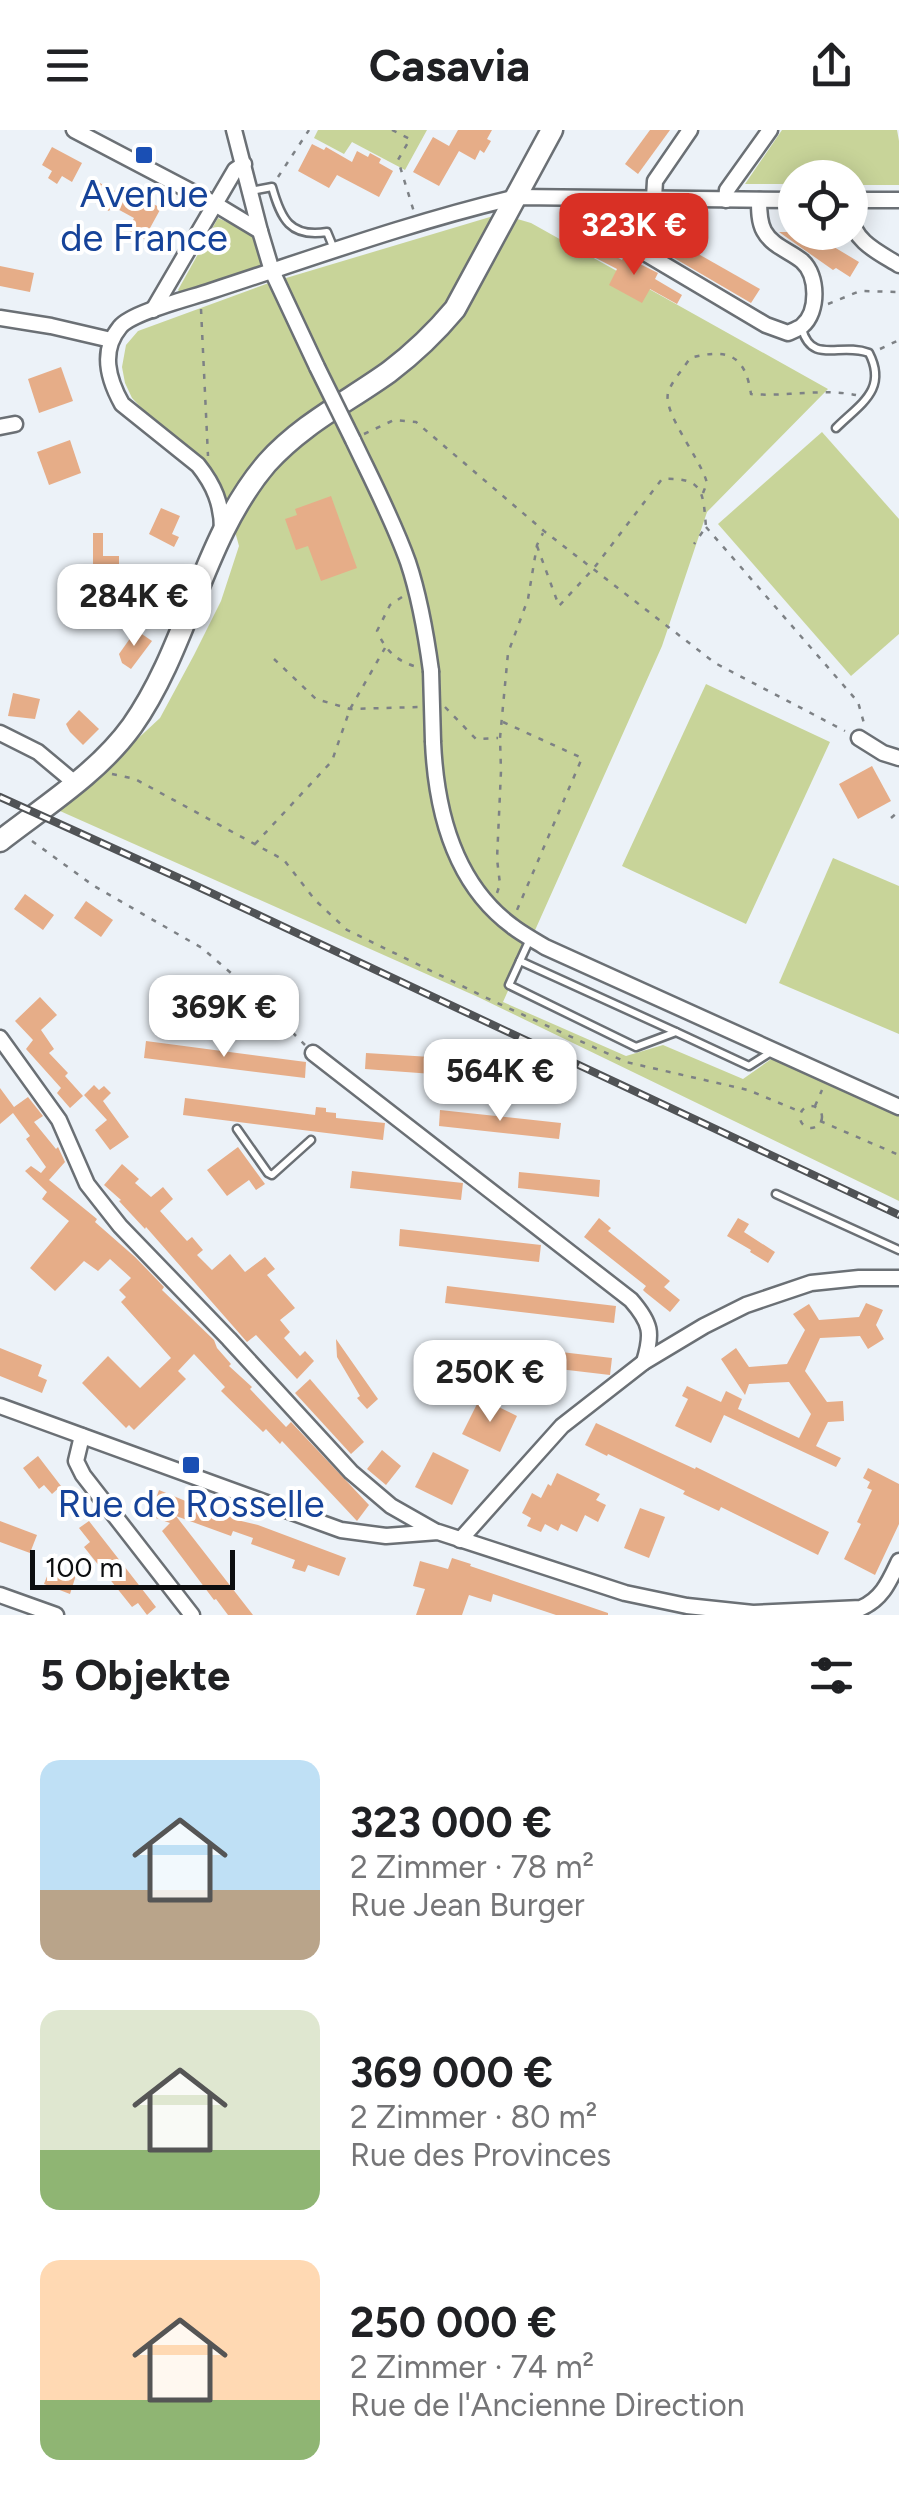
<!DOCTYPE html>
<html lang="de">
<meta charset="utf-8">
<style>
:root{--surface:#fff;--page:#f6f6f6;--text:#202124;--muted:#757577;--accent:#d93025}
body{margin:0;font-family:Figtree,sans-serif;background:var(--page);color:var(--text);height:100vh;display:flex;flex-direction:column;font-size:38px;white-space:nowrap}
*{box-sizing:border-box;margin:0}
p{font-size:32px;color:var(--muted)}
.icon{flex:none;width:55px;height:55px;fill:none;stroke:currentColor;stroke-width:2;stroke-linecap:round;stroke-linejoin:round}
.map{position:relative;height:1485px;overflow:hidden}
.details{display:flex;flex-direction:column;background:var(--surface);flex:1}
.details>*{flex:none}
.tools{position:absolute;left:778px;top:30px;display:grid;gap:20px}
.tools a{display:grid;place-items:center;width:90px;height:90px;border-radius:50%;background:var(--surface);box-shadow:0 5px 25px #0003;font-size:50px}
.scale{position:absolute;left:30px;bottom:25px;width:205px;box-sizing:border-box;padding-left:10px;border:5px solid #0c0e10;border-top:0;font-size:28px;line-height:35px;white-space:nowrap;color:#0c0e10;-webkit-text-stroke:8px #fff;paint-order:stroke}
.price{position:absolute;translate:-50% -85px;padding:0 22px;border-radius:20px;background:#fff;color:#222;font-size:32px;line-height:65px;filter:drop-shadow(0 2px 5px #0008)}
.price::after{content:'';position:absolute;left:50%;top:60px;width:30px;height:22px;margin-left:-15px;background:inherit;clip-path:polygon(0 0,100% 0,50% 100%)}
.price.active{background:var(--accent);color:#fff}
ul{padding:0;list-style:none}
li{display:flex;align-items:center;gap:30px;height:250px;padding:0 40px}
li span{display:grid;place-items:center;flex:none;width:280px;height:200px;border-radius:20px;color:#555}
li>.icon{margin-inline-start:auto}
span .icon{width:120px;height:120px;fill:#fffc;stroke-width:1}
li b{font-size:42px}
h2{display:flex;justify-content:space-between;align-items:center;height:120px;padding:0 40px;font-size:42px}
header{display:flex;justify-content:space-between;align-items:center;height:130px;padding:0 40px;background:var(--surface);font-size:45px;font-weight:700}
.map>svg:first-child{display:block}
.green{fill:#c8d499}
.building{fill:#e6ad88}
.lines{fill:none;stroke-linecap:round;stroke-linejoin:round}
.lane-casing{stroke:#6b7075;stroke-width:11}
.street-casing{stroke:#6b7075;stroke-width:19}
.secondary-casing{stroke:#6b7075;stroke-width:25}
.path{stroke:#7d8185;stroke-width:2.5;stroke-dasharray:5 8;stroke-linecap:butt}
.lane{stroke:#fff;stroke-width:6}
.street{stroke:#fff;stroke-width:14}
.secondary{stroke:#fff;stroke-width:20}
.rail-casing{stroke:#505356;stroke-width:8}
.rail{stroke:#fff;stroke-width:4;stroke-dasharray:11;stroke-linecap:butt}
.street-bridge-casing{stroke:#6b7075;stroke-width:19;stroke-linecap:butt}
.street-bridge{stroke:#fff;stroke-width:14}
.transit-dot{fill:#1a4fb4;stroke:#fff;stroke-width:4}
.labels{text-anchor:middle;stroke-width:8;stroke-linejoin:round;paint-order:stroke}
.transit-label{font-size:38px;fill:#164399;stroke:#fff}
</style>
<header><svg class="icon" aria-label="menu" viewBox="0 0 24 24"><path d="M4 6h16M4 12h16M4 18h16"/></svg>Casavia<svg class="icon" aria-label="share" viewBox="0 0 24 24"><path d="M12 15V3M7 8l5-5 5 5M5 13v7h14v-7"/></svg></header>
<div class="map">
<svg width="899" height="1485" viewBox="0 0 899 1485">
<rect width="100%" height="100%" fill="#ecf2f8"/>
<!-- green -->
<g class="green">
<polygon points="318,0 427,0 405,40 352,12 344,24 314,8"/>
<polygon points="782,0 897,0 899,11 899,55 850,55 850,48 795,48 795,54 745,54"/>
<polygon points="500,84 531,93 828,259 707,382 662,516 503,872 626,926 663,915 743,949 777,925 899,979 899,1071 478,867 60,681 160,588 194,525 221,471 239,416 231,387 179,311 150,287 132,268 125,253 122,237 126,215 138,201 266,154"/>
<polygon points="218,88 254,104 261,131 259,138 181,164 178,160"/>
<polygon points="822,302 899,389 899,504 851,546 718,394"/>
<polygon points="706,554 830,612 746,794 622,736"/>
<polygon points="833,728 899,756 899,904 779,853"/>
</g>
<!-- building -->
<g class="building">
<polygon points="458,0 492,0 487,9 491,11 484,23 480,20 475,30 459,21 439,56 413,42 433,7 449,16"/>
<polygon points="650,0 670,0 638,44 625,34"/>
<polygon points="312,14 324,20 326,17 352,32 357,21 368,27 370,23 381,29 379,33 393,41 379,67 337,45 329,58 298,41"/>
<polygon points="52,17 82,33 72,52 62,46 57,54 48,48 52,41 42,35"/>
<polygon points="96,51 119,63 117,67 139,79 144,69 161,78 144,109 128,100 134,88 112,76 109,81 87,68"/>
<polygon points="635,88 760,159 751,173 628,101"/>
<polygon points="779,102 809,102 859,132 850,147 836,138 833,140"/>
<polygon points="595,115 622,130 624,126 658,143 655,149 682,165 677,174 650,159 642,173 609,155 617,139 590,125"/>
<polygon points="0,136 34,143 30,162 0,156"/>
<polygon points="61,237 73,271 39,283 28,249"/>
<polygon points="70,310 81,343 49,355 37,322"/>
<polygon points="331,366 357,438 321,451 308,416 296,420 285,389 297,385 295,379"/>
<polygon points="161,378 180,386 172,404 179,407 174,417 149,404"/>
<polygon points="93,403 103,403 103,426 119,426 119,443 93,443"/>
<polygon points="142,464 156,474 152,480 158,484 148,499 127,485"/>
<polygon points="136,500 152,511 131,539 122,533 119,524"/>
<polygon points="13,563 40,569 35,589 8,586"/>
<polygon points="79,580 99,599 83,615 70,602 66,594"/>
<polygon points="872,636 891,671 858,689 839,654"/>
<polygon points="25,764 54,785 43,800 14,779"/>
<polygon points="86,771 113,790 101,807 74,788"/>
<polygon points="40,867 57,885 41,900 54,919 49,923 68,943 65,946 83,966 70,978 57,963 61,958 26,919 33,910 15,891"/>
<polygon points="146,911 306,932 305,948 144,928"/>
<polygon points="366,923 447,928 446,945 365,939"/>
<polygon points="94,955 99,960 104,956 111,963 103,971 129,1007 110,1020 95,1000 107,990 84,965"/>
<polygon points="0,958 14,977 28,967 43,986 34,992 56,1019 58,1017 65,1032 49,1050 97,1089 95,1092 135,1127 164,1157 162,1160 214,1210 217,1218 231,1234 229,1236 252,1257 250,1259 286,1297 291,1292 369,1375 357,1391 282,1311 280,1314 266,1299 263,1302 221,1261 225,1257 194,1224 178,1241 186,1249 134,1300 129,1295 126,1298 82,1253 108,1226 140,1258 171,1228 121,1172 126,1167 119,1160 131,1148 110,1129 98,1141 84,1131 55,1161 30,1138 69,1091 42,1069 47,1062 25,1041 31,1036 41,1043 46,1037 26,1009 30,1006 13,983 0,994"/>
<polygon points="185,968 315,985 316,977 326,978 326,982 336,983 336,988 385,993 383,1010 183,985"/>
<polygon points="440,980 561,993 559,1009 439,996"/>
<polygon points="238,1017 265,1054 256,1060 249,1050 227,1066 207,1040"/>
<polygon points="122,1034 139,1049 135,1053 151,1067 163,1057 173,1069 160,1081 187,1111 192,1107 203,1120 197,1125 212,1140 230,1124 245,1142 265,1127 275,1139 267,1145 295,1178 280,1190 290,1202 284,1208 300,1226 305,1221 314,1231 297,1249 256,1205 247,1212 153,1105 146,1097 145,1099 119,1071 121,1070 104,1055"/>
<polygon points="352,1041 463,1053 461,1070 350,1058"/>
<polygon points="519,1042 600,1050 599,1067 518,1058"/>
<polygon points="599,1088 611,1098 608,1101 670,1151 664,1157 680,1170 670,1182 645,1162 643,1160 646,1156 584,1107"/>
<polygon points="738,1088 749,1094 744,1102 775,1122 768,1133 750,1122 751,1120 727,1106"/>
<polygon points="400,1099 541,1115 539,1132 399,1116"/>
<polygon points="447,1156 616,1176 614,1193 445,1173"/>
<polygon points="866,1173 883,1180 876,1195 884,1209 868,1219 860,1206 820,1208 805,1241 827,1272 843,1271 844,1291 828,1292 816,1316 841,1328 836,1337 724,1285 711,1313 675,1296 688,1269 682,1266 687,1256 721,1272 726,1261 742,1269 738,1279 799,1308 811,1284 789,1252 749,1254 745,1265 721,1229 736,1218 749,1237 787,1234 805,1200 793,1184 809,1174 819,1190 859,1187"/>
<polygon points="336,1209 378,1269 367,1279 357,1268 360,1266 337,1227"/>
<polygon points="502,1215 612,1228 610,1245 499,1232"/>
<polygon points="0,1218 42,1235 38,1246 47,1250 42,1263 0,1246"/>
<polygon points="310,1249 364,1312 351,1324 295,1263"/>
<polygon points="480,1268 517,1286 500,1322 462,1304"/>
<polygon points="596,1293 695,1339 696,1337 829,1402 818,1425 721,1377 719,1381 683,1364 685,1361 608,1324 607,1326 585,1315"/>
<polygon points="382,1320 401,1336 386,1355 367,1339"/>
<polygon points="433,1322 469,1340 452,1375 415,1357"/>
<polygon points="38,1326 61,1356 52,1364 44,1355 39,1359 23,1338"/>
<polygon points="868,1338 899,1354 899,1394 875,1445 844,1429 861,1394 857,1392 872,1360 867,1358 870,1352 863,1348"/>
<polygon points="557,1343 600,1364 596,1370 606,1375 598,1392 585,1385 577,1402 561,1394 558,1401 545,1394 541,1402 527,1396 531,1388 522,1383 532,1363 541,1368 548,1354 551,1356"/>
<polygon points="159,1360 212,1382 213,1379 238,1388 237,1390 258,1395 346,1428 339,1446 308,1435 305,1442 292,1438 295,1430 251,1414 253,1408 233,1401 231,1406 176,1386 253,1485 228,1485 216,1469 214,1470 162,1401 170,1393 150,1386"/>
<polygon points="640,1378 665,1387 649,1428 624,1418"/>
<polygon points="0,1391 37,1405 30,1423 0,1412"/>
<polygon points="89,1391 156,1477 147,1485 138,1473 132,1477 84,1417 90,1412 79,1398"/>
<polygon points="452,1428 471,1434 470,1436 608,1483 608,1485 556,1485 493,1464 491,1472 469,1465 462,1485 416,1485 425,1459 413,1456 420,1431 448,1439"/>
<polygon points="51,1436 76,1445 70,1464 44,1454"/>
</g>
<g class="lines">
<defs>
<g id="lane">
<path d="M 251,61 L 272,57 C 281,89 290,108 327,102 L 334,119"/>
<path d="M 802,199 C 812,235 840,212 869,223 C 888,260 860,274 836,298"/>
<polyline points="530,809 509,855 636,917 676,902 749,936 771,922"/>
<polyline points="520,831 676,902"/>
<polyline points="237,999 268,1043 272,1045 311,1010"/>
<polyline points="776,1064 899,1120"/>
</g>
<g id="street">
<polyline points="74,0 215,74 260,101"/>
<polyline points="234,0 260,101 272,141 317,237"/>
<polyline points="654,68 655,51 690,0"/>
<path d="M 586,69 L 589,81 L 611,103 L 766,195 L 788,203 C 790,202 800,198 802,196 C 819,182 818,145 802,131 C 790,121 772,116 764,101 C 759,92 759,80 759,70"/>
<polyline points="726,70 727,60 770,0"/>
<polyline points="850,70 899,70"/>
<path d="M 850,85 C 854,112 878,122 899,135"/>
<polyline points="153,180 235,40 244,34"/>
<polyline points="0,188 51,196 111,210"/>
<polyline points="0,297 15,294"/>
<path d="M 353,310 C 372,350 393,390 408,432 C 420,468 426,504 431,541"/>
<path d="M 222,400 C 222,374 214,355 198,335 L 122,274 C 108,249 100,221 120,197 C 132,182 191,168 211,161 C 312,128 414,91 517,67 L 795,70"/>
<polyline points="0,603 38,622 75,653"/>
<polyline points="859,608 883,623 899,628"/>
<path d="M 433,612 C 436,680 454,753 512,796 C 522,804 534,810 545,817 L 899,977"/>
<polyline points="0,908 59,990 87,1054 120,1096 229,1209 351,1342 391,1376 435,1401"/>
<path d="M 313,923 L 631,1170 C 651,1193 653,1203 644,1232"/>
<path d="M 0,1276 L 341,1400 L 386,1406 L 438,1402 L 625,1463 L 687,1476 L 753,1483 L 861,1478 C 882,1469 889,1452 899,1431"/>
<polyline points="82,1306 76,1331 83,1345 192,1485"/>
<polyline points="460,1410 562,1296 644,1232 704,1196 746,1175 811,1153 859,1148 899,1148"/>
<polyline points="0,1465 56,1485"/>
</g>
<path id="secondary" d="M 0,711 C 45,676 98,643 132,596 C 189,515 202,409 267,333 C 302,294 347,272 389,242 C 414,223 435,203 455,179 L 552,0"/>
</defs>
<!-- lane casing -->
<use href="#lane" class="lane-casing"/>
<!-- street casing -->
<use href="#street" class="street-casing"/>
<!-- secondary casing -->
<use href="#secondary" class="secondary-casing"/>
<!-- path -->
<g class="path">
<polyline points="392,0 410,9 398,30 414,82"/>
<polyline points="278,47 309,0"/>
<polyline points="828,174 860,161 899,162"/>
<polyline points="201,179 208,326"/>
<polyline points="880,219 899,210"/>
<polyline points="364,304 394,290 416,292 544,401 715,533 845,601"/>
<path d="M 703,363 L 707,353 C 701,329 663,284 668,263 C 671,252 684,238 690,228 C 727,218 745,224 751,264 C 786,267 822,258 856,265"/>
<polyline points="706,397 858,572 865,597"/>
<path d="M 537,416 L 559,476 L 594,438 L 662,349 C 704,347 703,362 706,397 L 694,414"/>
<path d="M 402,467 L 390,475 L 377,501 C 385,519 395,530 414,536"/>
<polyline points="274,529 316,569 350,579 418,577"/>
<polyline points="445,577 476,609 498,608"/>
<polyline points="503,592 582,628 517,780"/>
<polyline points="112,644 135,649 284,730 315,770 347,800 493,871 626,932 748,960 801,982"/>
<polyline points="891,688 899,681"/>
<polyline points="32,711 94,756 202,818 245,855 305,915"/>
<polyline points="255,714 332,631 350,579 385,518"/>
<polyline points="497,763 500,754 497,729 501,641 500,608 508,523 528,469 537,415 543,403"/>
<polyline points="815,976 822,960"/>
<circle cx="811" cy="987" r="11"/>
<polyline points="820,991 899,1025"/>
</g>
<!-- lane -->
<use href="#lane" class="lane"/>
<!-- street -->
<use href="#street" class="street"/>
<!-- secondary -->
<use href="#secondary" class="secondary"/>
<defs>
<polyline id="rail" points="0,667 190,753 899,1085"/>
</defs>
<!-- rail casing -->
<use href="#rail" class="rail-casing"/>
<!-- rail -->
<use href="#rail" class="rail"/>
<defs>
<g id="street-bridge">
<polyline points="317,237 353,310"/>
<polyline points="431,541 433,612"/>
</g>
</defs>
<!-- street-bridge casing -->
<use href="#street-bridge" class="street-bridge-casing"/>
<!-- street-bridge -->
<use href="#street-bridge" class="street-bridge"/>
</g>
<!-- markers -->
<g class="transit-dot">
<rect x="134" y="15" width="20" height="20" rx="5"/>
<rect x="181" y="1325" width="20" height="20" rx="5"/>
</g>
<g class="labels">
<!-- transit labels -->
<g class="transit-label">
<text x="144" y="77">Avenue<tspan x="144" dy="44">de France</tspan></text>
<text x="191" y="1387">Rue de Rosselle</text>
</g>
</g>
</svg>
<div class="tools">
<a><svg class="icon" aria-label="locate" viewBox="0 0 24 24"><circle cx="12" cy="12" r="6"/><path d="M12 2v4M12 18v4M2 12h4M18 12h4"/></svg></a>
</div>
<div class="scale">100 m</div>
<b class="price active" style="left:634px;top:148px">323K €</b>
<b class="price" style="left:134px;top:519px">284K €</b>
<b class="price" style="left:224px;top:930px">369K €</b>
<b class="price" style="left:500px;top:994px">564K €</b>
<b class="price" style="left:490px;top:1295px">250K €</b>
</div>
<section class="details">
<h2>5 Objekte<svg class="icon" aria-label="filters" viewBox="0 0 24 24"><path d="M4 7h16M4 17h16"/><circle cx="9" cy="7" r="2"/><circle cx="15" cy="17" r="2"/></svg></h2>
<ul>
<li><span style="background:linear-gradient(#bfe0f5 65%,#b9a48a 0)"><svg class="icon" aria-label="home" viewBox="0 0 24 24"><path d="M3 11l9-7 9 7M6 9v11h12V9"/></svg></span><div><b>323 000 €</b><p>2 Zimmer · 78 m²</p><p>Rue Jean Burger</p></div></li>
<li><span style="background:linear-gradient(#dfe7d0 70%,#8fb573 0)"><svg class="icon" aria-label="home" viewBox="0 0 24 24"><path d="M3 11l9-7 9 7M6 9v11h12V9"/></svg></span><div><b>369 000 €</b><p>2 Zimmer · 80 m²</p><p>Rue des Provinces</p></div></li>
<li><span style="background:linear-gradient(#ffd9b3 70%,#8fb573 0)"><svg class="icon" aria-label="home" viewBox="0 0 24 24"><path d="M3 11l9-7 9 7M6 9v11h12V9"/></svg></span><div><b>250 000 €</b><p>2 Zimmer · 74 m²</p><p>Rue de l'Ancienne Direction</p></div></li>
</ul>
</section>
